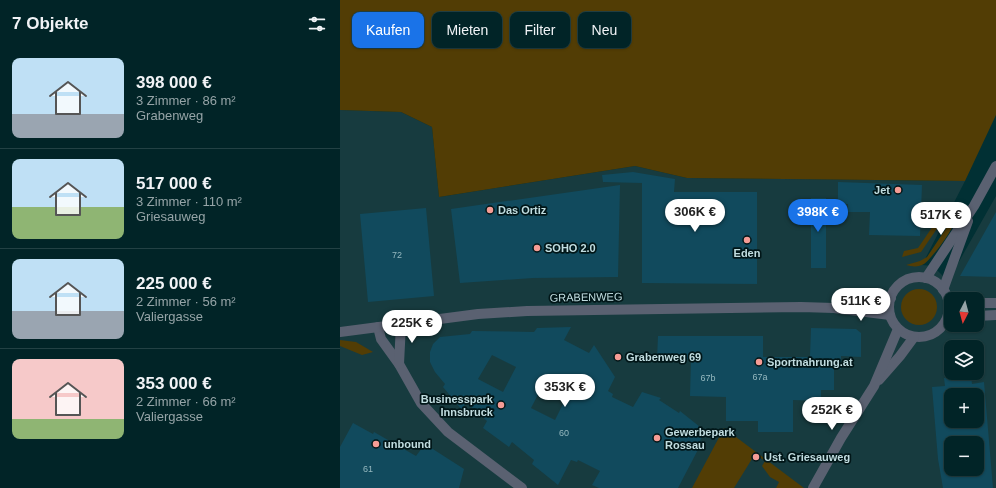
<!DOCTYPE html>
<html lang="de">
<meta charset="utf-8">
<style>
:root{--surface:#012427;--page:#0b2c2f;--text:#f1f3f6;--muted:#96a4a7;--line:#234144;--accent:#1a73e8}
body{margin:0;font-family:Helvetica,sans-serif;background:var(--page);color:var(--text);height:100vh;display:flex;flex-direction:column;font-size:15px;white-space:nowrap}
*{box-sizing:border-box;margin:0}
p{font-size:13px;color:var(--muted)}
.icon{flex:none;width:22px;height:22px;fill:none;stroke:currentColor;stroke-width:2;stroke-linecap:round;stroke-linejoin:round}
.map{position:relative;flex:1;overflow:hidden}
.drawer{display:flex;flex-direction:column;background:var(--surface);width:340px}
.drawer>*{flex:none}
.top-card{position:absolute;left:12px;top:12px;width:380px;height:36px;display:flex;gap:8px}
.needle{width:26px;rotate:186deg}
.buttons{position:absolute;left:604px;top:292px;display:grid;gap:8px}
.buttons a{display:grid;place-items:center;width:40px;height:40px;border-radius:8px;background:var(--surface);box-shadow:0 1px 3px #0004,0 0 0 1px var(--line);font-size:20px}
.price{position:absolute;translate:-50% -34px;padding:0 9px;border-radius:14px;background:#fff;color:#222;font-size:13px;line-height:26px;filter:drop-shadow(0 1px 2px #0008)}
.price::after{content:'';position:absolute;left:50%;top:24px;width:12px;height:9px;margin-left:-6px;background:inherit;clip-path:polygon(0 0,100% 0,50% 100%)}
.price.active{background:var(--accent);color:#fff}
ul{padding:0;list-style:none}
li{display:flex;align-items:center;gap:12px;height:100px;padding:0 12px}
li+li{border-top:1px solid var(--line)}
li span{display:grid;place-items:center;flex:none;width:112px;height:80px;border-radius:8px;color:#555}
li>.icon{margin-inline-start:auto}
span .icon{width:48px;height:48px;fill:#fffc;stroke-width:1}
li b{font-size:17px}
h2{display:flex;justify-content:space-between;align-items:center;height:48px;padding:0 12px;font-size:17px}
.tag{padding:0 14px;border-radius:8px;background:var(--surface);box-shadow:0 1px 3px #0004,0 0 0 1px var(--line);font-size:14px;line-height:36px}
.tag.active{background:var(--accent);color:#fff}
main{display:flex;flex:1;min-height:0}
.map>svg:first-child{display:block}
.built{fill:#173b3f;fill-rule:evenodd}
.green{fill:#523d05}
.building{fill:#114a5d;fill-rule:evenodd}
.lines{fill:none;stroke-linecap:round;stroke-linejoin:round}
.minor{stroke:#5a6171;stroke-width:10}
.poi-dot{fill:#f59c95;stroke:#011618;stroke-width:1.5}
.labels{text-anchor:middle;stroke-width:3.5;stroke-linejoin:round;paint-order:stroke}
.number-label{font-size:9px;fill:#95b8bf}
.poi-label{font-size:11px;font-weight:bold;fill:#c1dde0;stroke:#011618;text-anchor:start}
.street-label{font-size:11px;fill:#c1dde0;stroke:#011618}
</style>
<main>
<section class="drawer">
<h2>7 Objekte<svg class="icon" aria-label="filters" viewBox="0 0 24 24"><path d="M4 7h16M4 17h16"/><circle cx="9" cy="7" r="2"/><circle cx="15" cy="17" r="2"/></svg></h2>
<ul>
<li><span style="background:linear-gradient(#bfe0f5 70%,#9aa5b1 0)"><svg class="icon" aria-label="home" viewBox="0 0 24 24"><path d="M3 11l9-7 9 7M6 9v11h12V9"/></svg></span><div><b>398 000 €</b><p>3 Zimmer · 86 m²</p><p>Grabenweg</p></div></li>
<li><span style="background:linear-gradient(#bfe0f5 60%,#8fb573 0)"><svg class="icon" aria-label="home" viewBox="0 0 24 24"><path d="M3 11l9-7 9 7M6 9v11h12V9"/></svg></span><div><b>517 000 €</b><p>3 Zimmer · 110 m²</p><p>Griesauweg</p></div></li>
<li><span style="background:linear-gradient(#bfe0f5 65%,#9aa5b1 0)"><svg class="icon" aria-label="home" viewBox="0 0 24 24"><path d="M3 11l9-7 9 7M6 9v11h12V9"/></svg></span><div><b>225 000 €</b><p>2 Zimmer · 56 m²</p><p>Valiergasse</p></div></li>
<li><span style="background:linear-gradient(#f6c9c9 75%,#8fb573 0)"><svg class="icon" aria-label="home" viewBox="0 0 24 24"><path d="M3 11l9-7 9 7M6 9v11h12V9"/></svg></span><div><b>353 000 €</b><p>2 Zimmer · 66 m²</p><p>Valiergasse</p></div></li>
</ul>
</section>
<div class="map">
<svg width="656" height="488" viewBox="0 0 656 488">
<rect width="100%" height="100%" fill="#013034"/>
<!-- built -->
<path class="built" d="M 0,110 L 61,112 L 92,127 L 99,197 L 295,166 L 347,178 L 625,181 L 582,265 L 593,266 L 608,281 L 656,196 L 656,488 L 0,488 ZM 611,299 L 637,299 L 637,325 L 611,325 ZM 611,347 L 637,347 L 637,373 L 611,373 ZM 611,395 L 637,395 L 637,421 L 611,421 ZM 611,443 L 637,443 L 637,469 L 611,469 Z"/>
<!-- green -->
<g class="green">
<polygon points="0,0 656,0 656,115 625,181 347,178 295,166 99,197 92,127 61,112 0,110"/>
<polygon points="603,209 609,211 581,252 562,257 564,251 578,248 593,226 599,212"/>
<path d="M 615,215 C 619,224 592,258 584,264 C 579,267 573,267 566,265 L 580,261 L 587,257 Z"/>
<circle cx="579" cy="307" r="18"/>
<polygon points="0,340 16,342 33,352 22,355 0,346"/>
<polygon points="384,428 464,488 436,488 439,482 430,477 422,466 425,461 415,454 394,488 352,488"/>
</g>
<!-- building -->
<g class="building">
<polygon points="293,172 335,179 334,192 417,192 417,284 302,283 302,183 263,182 262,175"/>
<polygon points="498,182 582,185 580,236 529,235 530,212 508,212 508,204 498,204"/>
<polygon points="280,185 278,277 193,278 120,283 111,209"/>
<rect x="471" y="198" width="15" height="70"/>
<polygon points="86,208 94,296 28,302 20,214"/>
<polygon points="656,212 656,277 620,276"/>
<path d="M 231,327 L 224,340 L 249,353 L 254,345 L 275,377 L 268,391 L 273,394 L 272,397 L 293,407 L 302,392 L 321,398 L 319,400 L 339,413 L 340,411 L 365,431 L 360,441 L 362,442 L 338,488 L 259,488 L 252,485 L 260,471 L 238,460 L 237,462 L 231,460 L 218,485 L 192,464 L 194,460 L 172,442 L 169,447 L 143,428 L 147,421 L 126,402 L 122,410 L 103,387 L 105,384 L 95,372 L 90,362 L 90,352 L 93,344 L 100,337 L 130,334 L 132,331 L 194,332 L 197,328 ZM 152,355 L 176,367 L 163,392 L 138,379 ZM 205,381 L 228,394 L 215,420 L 191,408 Z"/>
<polygon points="471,328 516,329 521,333 521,357 501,356 501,369 494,369 494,390 481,390 481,401 453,400 453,432 418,432 418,421 386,421 386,397 350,396 351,359 317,359 318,336 423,336 423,357 470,357"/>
<path d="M 631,375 L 632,384 L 644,382 L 653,488 L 603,488 L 598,459 L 592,387 L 605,386 L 604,378 ZM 611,395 L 637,395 L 637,421 L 611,421 ZM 611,443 L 637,443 L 637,469 L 611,469 Z"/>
<polygon points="13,423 33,434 34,432 76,456 85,444 124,469 119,488 0,488 0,447"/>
</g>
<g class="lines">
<!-- minor -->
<g class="minor">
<circle cx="579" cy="307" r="30"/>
<polyline points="586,278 634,206 656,166"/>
<polyline points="603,290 628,221"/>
<polyline points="637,303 656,303"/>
<polyline points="503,306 551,298"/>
<polyline points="637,316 656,315"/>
<polyline points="38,327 41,339 59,364 81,403 108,432 182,488"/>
<polyline points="0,332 138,314 187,311 461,307 494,308 550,315"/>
<polyline points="59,364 61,324"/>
<polyline points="539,380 560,356 574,337"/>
<polyline points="473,488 501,438 534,386 558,329"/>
</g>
</g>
<!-- markers -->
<g class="poi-dot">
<circle cx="558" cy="190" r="4"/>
<circle cx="150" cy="210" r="4"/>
<circle cx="407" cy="240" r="4"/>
<circle cx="197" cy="248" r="4"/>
<circle cx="278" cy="357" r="4"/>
<circle cx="419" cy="362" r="4"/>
<circle cx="161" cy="405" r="4"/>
<circle cx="317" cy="438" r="4"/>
<circle cx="36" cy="444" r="4"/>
<circle cx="416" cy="457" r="4"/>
</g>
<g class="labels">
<!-- number labels -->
<g class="number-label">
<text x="57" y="258">72</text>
<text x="420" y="380">67a</text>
<text x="368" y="381">67b</text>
<text x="224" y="436">60</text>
<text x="28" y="472">61</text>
</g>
<!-- poi labels -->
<g class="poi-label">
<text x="550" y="194" text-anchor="end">Jet</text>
<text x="158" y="214">Das Ortiz</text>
<text x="205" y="252">SOHO 2.0</text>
<text x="407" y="257" text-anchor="middle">Eden</text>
<text x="286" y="361">Grabenweg 69</text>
<text x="427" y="366">Sportnahrung.at</text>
<text x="153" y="403" text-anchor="end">Businesspark<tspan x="153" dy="13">Innsbruck</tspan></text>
<text x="325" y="436">Gewerbepark<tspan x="325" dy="13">Rossau</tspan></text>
<text x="44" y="448">unbound</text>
<text x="424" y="461">Ust. Griesauweg</text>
</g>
<!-- street labels -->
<g class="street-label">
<text transform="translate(246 297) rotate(-1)" y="4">GRABENWEG</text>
</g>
</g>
</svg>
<div class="buttons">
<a><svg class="needle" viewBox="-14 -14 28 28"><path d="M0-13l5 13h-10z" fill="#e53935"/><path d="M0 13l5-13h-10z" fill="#96a4a7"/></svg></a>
<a><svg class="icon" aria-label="layers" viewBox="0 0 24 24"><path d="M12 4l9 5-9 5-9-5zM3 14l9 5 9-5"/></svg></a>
<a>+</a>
<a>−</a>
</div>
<b class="price" style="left:355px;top:233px">306K €</b>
<b class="price active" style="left:478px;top:233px">398K €</b>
<b class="price" style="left:601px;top:236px">517K €</b>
<b class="price" style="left:521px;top:322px">511K €</b>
<b class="price" style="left:72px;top:344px">225K €</b>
<b class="price" style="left:225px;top:408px">353K €</b>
<b class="price" style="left:492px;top:431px">252K €</b>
<div class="top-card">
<a class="tag active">Kaufen</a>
<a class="tag">Mieten</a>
<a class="tag">Filter</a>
<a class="tag">Neu</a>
</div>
</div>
</main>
